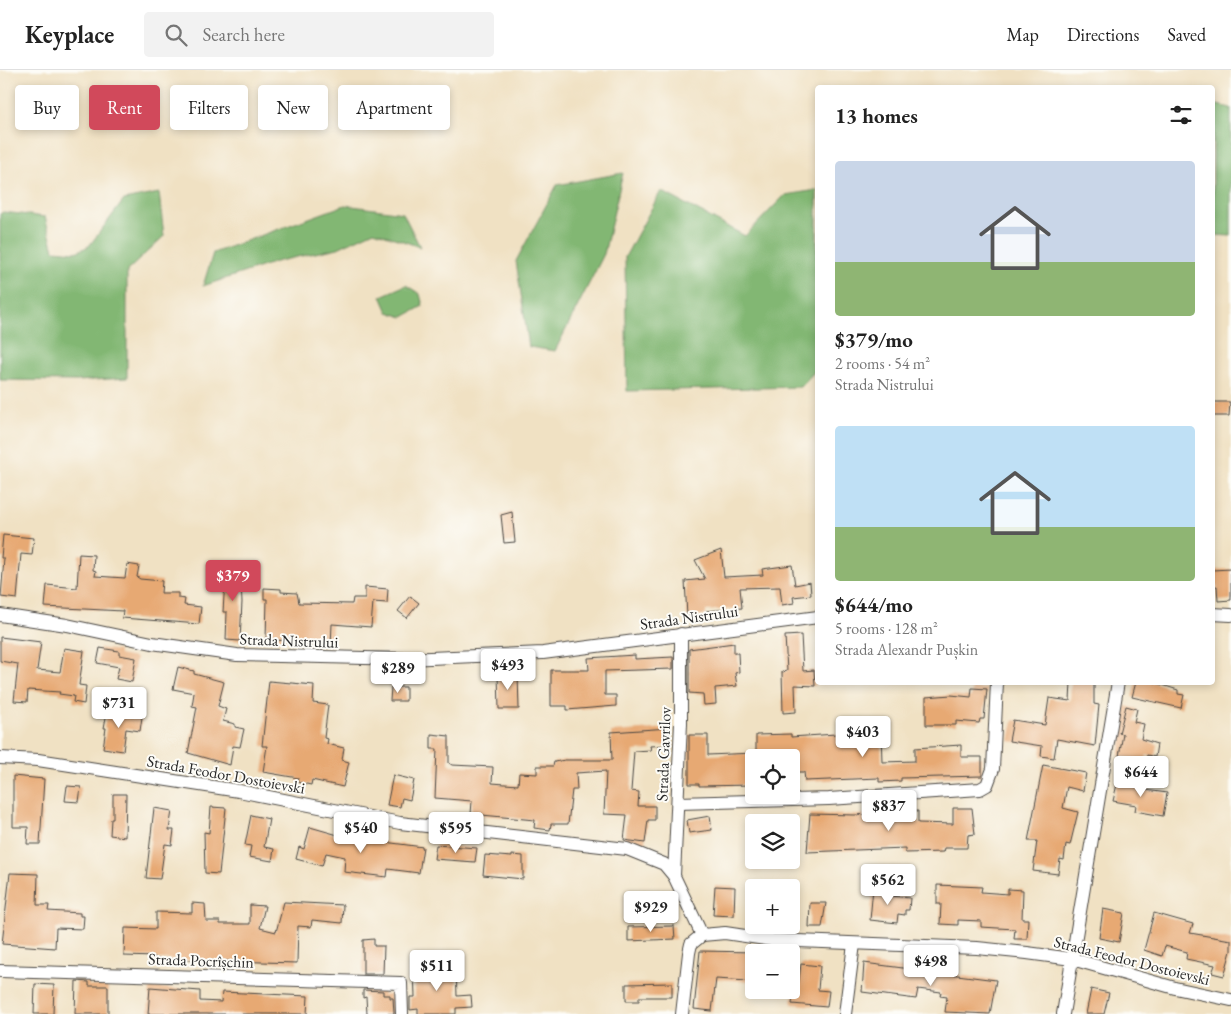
<!DOCTYPE html>
<meta charset="utf-8">
<style>
:root{--surface:#fff;--page:#f2f2f2;--text:#222;--muted:#767676;--line:#e0e0e0;--accent:#d1495b}
body{margin:0;font-family:"EB Garamond",serif;background:var(--page);color:var(--text);height:100vh;display:flex;flex-direction:column;font-size:19px;white-space:nowrap}
*{box-sizing:border-box;margin:0}
p{font-size:16px;color:var(--muted)}
.icon{flex:none;width:28px;height:28px;fill:none;stroke:currentColor;stroke-width:2;stroke-linecap:round;stroke-linejoin:round}
.map{position:relative;flex:1;overflow:hidden}
.side{position:absolute;left:815px;top:15px;width:400px;height:600px;display:flex;flex-direction:column;background:var(--surface);border-radius:5px;box-shadow:0 2px 8px #0003}
.side>*{flex:none}
.banner{position:absolute;left:15px;top:15px;width:475px;height:45px;display:flex;gap:10px}
.controls{position:absolute;left:745px;top:679px;display:grid;gap:10px}
.controls a{display:grid;place-items:center;width:55px;height:55px;border-radius:5px;background:var(--surface);box-shadow:0 2px 8px #0003;font-size:25px}
.price{position:absolute;translate:-50% -42px;padding:0 11px;border-radius:5px;background:#fff;color:#222;font-size:16px;line-height:32px;filter:drop-shadow(0 1px 2px #0008)}
.price::after{content:'';position:absolute;left:50%;top:30px;width:15px;height:11px;margin-left:-8px;background:inherit;clip-path:polygon(0 0,100% 0,50% 100%)}
.price.on{background:var(--accent);color:#fff}
ul{padding:0;list-style:none}
li{display:grid;align-content:center;gap:10px;height:265px;padding:0 20px}
li span{display:grid;place-items:center;height:155px;border-radius:5px;color:#555}
li>.icon{margin-inline-start:auto}
span .icon{width:90px;height:90px;fill:#fffc;stroke-width:1}
li b{font-size:21px}
h2{display:flex;justify-content:space-between;align-items:center;height:60px;padding:0 20px;font-size:21px}
.chip{padding:0 18px;border-radius:5px;background:var(--surface);box-shadow:0 2px 8px #0003;font-size:18px;line-height:45px}
.chip.on{background:var(--accent);color:#fff}
header{display:flex;align-items:center;gap:30px;box-sizing:border-box;height:70px;padding:0 25px;background:var(--surface);border-bottom:1px solid var(--line)}
header strong{font-size:24px}
nav{display:flex;gap:28px;margin-inline-start:auto;font-size:18px}
.search{width:350px;height:45px;background:var(--page);display:flex;align-items:center;gap:12px;box-sizing:border-box;padding:0 18px;border-radius:5px;color:var(--muted);font-size:19px}
.map>svg:first-child{display:block}
.forest{fill:#82b773;stroke:#56714f}
.building{fill:#e7a973}
.lines{fill:none;stroke-linecap:round;stroke-linejoin:round}
.street-casing{stroke:#494642;stroke-width:14}
.street{stroke:#fff;stroke-width:12}
.labels{text-anchor:middle;stroke-width:4;stroke-linejoin:round;paint-order:stroke}
.street-label{font-size:16px;fill:#2b2b2b;stroke:#fdfcf7}
</style>
<header>
<strong>Keyplace</strong>
<div class="search"><svg class="icon" aria-label="search" viewBox="0 0 24 24"><circle cx="10" cy="10" r="6"/><path d="M15 15l6 6"/></svg>Search here</div>
<nav><a>Map</a><a>Directions</a><a>Saved</a></nav>
</header>
<div class="map">
<svg width="1231" height="944" viewBox="0 0 1231 944">
<rect width="100%" height="100%" fill="#fdfcf7"/>
<filter id="ink" filterUnits="userSpaceOnUse"><feTurbulence type="fractalNoise" baseFrequency=".02" numOctaves="2"/><feDisplacementMap in="SourceGraphic" scale="10" xChannelSelector="R" yChannelSelector="G"/><feConvolveMatrix kernelMatrix="1 2 1 2 8 2 1 2 1" color-interpolation-filters="sRGB"/></filter>
<filter id="wash" filterUnits="userSpaceOnUse"><feTurbulence type="fractalNoise" baseFrequency=".0096" numOctaves="4" result="noise"/><feDisplacementMap in="SourceGraphic" scale="20" xChannelSelector="R" yChannelSelector="G"/><feGaussianBlur stdDeviation="1.12" result="paint"/><feColorMatrix in="noise" values="0 0 0 0 0 0 0 0 0 0 0 0 0 0 0 0 0 1.4 0 .05"/><feComposite in="paint" operator="in"/></filter>
<g filter="url(#wash)">
<rect width="100%" height="100%" fill="#f0e1c3"/>
<!-- forest -->
<g class="forest">
<polygon points="1213,34 1231,38 1231,166 1213,165"/>
<polygon points="623,103 604,184 555,281 529,277 516,191 557,115"/>
<polygon points="817,120 817,299 800,317 627,321 625,187 661,121 745,166 785,125"/>
<polygon points="159,123 164,166 127,201 127,308 77,311 0,310 0,144 3,142 45,147 54,180 76,182 89,176 124,130"/>
<polygon points="345,135 403,143 420,177 374,161 338,178 279,191 203,216 213,183"/>
<polygon points="406,215 420,224 423,236 403,247 388,242 381,226"/>
</g>
<g id="blocks">
<!-- building -->
<g class="building">
<polygon points="1212,332 1230,332 1229,346 1212,346"/>
<polygon points="512,442 515,472 504,473 501,445"/>
<polygon points="3,465 34,468 32,485 21,484 17,529 1,527 4,488 1,488"/>
<polygon points="721,480 724,507 763,505 762,499 792,495 795,515 810,512 811,525 793,527 794,533 782,535 780,517 740,518 742,538 706,541 706,545 687,546 685,511 705,509 695,490"/>
<polygon points="79,484 94,485 93,500 96,501 95,506 125,508 127,494 139,496 137,507 140,509 162,511 161,523 178,523 178,528 185,529 184,535 201,537 199,554 122,548 123,541 45,537 47,515 77,518"/>
<polygon points="226,494 240,494 242,532 240,571 226,570 227,542 223,542"/>
<polygon points="1231,499 1231,530 1218,531 1217,516 1212,517 1212,500"/>
<polygon points="365,517 388,519 387,533 373,532 371,557 332,554 331,576 302,574 302,571 266,570 267,529 264,529 264,518 281,519 281,522 297,523 299,533 352,534 353,528 365,528"/>
<polygon points="410,526 419,533 407,548 398,541"/>
<polygon points="801,565 803,601 814,600 815,616 795,615 796,642 783,643 782,602 787,601 785,566"/>
<polygon points="0,567 41,572 37,600 60,602 64,578 84,581 79,615 86,616 84,634 73,632 74,626 59,624 60,622 28,620 27,632 14,631 18,594 0,591"/>
<polygon points="734,573 734,583 738,583 739,602 735,603 737,616 715,618 716,634 704,635 703,624 689,623 689,579"/>
<polygon points="100,578 119,581 119,585 136,588 132,612 116,609 119,597 97,593"/>
<polygon points="635,585 635,589 673,587 673,599 605,601 605,625 616,625 616,636 567,640 567,636 551,636 551,600 589,600 588,588"/>
<polygon points="178,597 194,601 194,604 224,612 218,636 226,639 223,651 235,654 235,657 244,659 240,677 233,676 230,695 188,683 197,637 192,636 194,623 173,619"/>
<polygon points="498,604 518,604 519,639 499,639"/>
<polygon points="269,611 314,615 313,633 328,635 324,668 328,669 327,674 344,678 342,690 349,692 343,717 312,710 311,715 297,712 298,708 263,702 267,676 262,676"/>
<polygon points="1071,612 1094,612 1094,634 1099,635 1095,676 1057,669 1054,688 1041,686 1042,676 1009,671 1013,650 1045,655 1049,628 1070,631"/>
<polygon points="1136,612 1153,612 1178,620 1178,624 1184,625 1181,638 1132,627"/>
<polygon points="391,617 406,617 406,631 390,631"/>
<polygon points="972,618 987,619 984,649 980,649 979,653 956,651 956,655 926,655 926,627 951,625 971,627"/>
<polygon points="1126,636 1137,639 1134,652 1144,654 1141,669 1157,674 1155,687 1147,685 1146,691 1119,686 1123,664 1119,663"/>
<polygon points="107,642 142,647 140,661 126,659 123,681 103,678 106,658 104,658"/>
<polygon points="669,658 671,675 650,676 651,680 634,681 631,721 639,722 638,736 655,736 655,750 648,750 645,773 624,770 627,745 604,744 606,701 576,703 577,720 572,720 568,754 551,754 550,760 534,758 535,750 471,744 472,731 435,728 437,679 431,679 431,664 449,666 449,693 452,695 493,697 492,713 518,715 519,703 537,704 537,696 553,696 554,692 565,690 612,690 611,662"/>
<polygon points="881,661 882,692 915,691 915,678 961,675 961,687 982,687 982,706 901,708 901,711 879,712 879,708 805,711 804,702 793,702 793,688 756,688 756,665 791,664 791,667"/>
<polygon points="689,665 708,665 708,685 754,683 752,715 699,716 699,714 689,714"/>
<polygon points="1043,695 1086,703 1083,721 1067,717 1063,738 1078,742 1070,775 1066,774 1064,790 1060,789 1058,804 1033,801 1037,771 1028,771"/>
<polygon points="393,705 414,710 410,730 402,728 400,737 387,735"/>
<polygon points="13,706 44,709 40,774 27,774 28,757 13,757"/>
<polygon points="1118,710 1140,714 1139,719 1167,723 1163,746 1135,741 1136,735 1113,731"/>
<polygon points="67,716 81,717 79,732 65,731"/>
<polygon points="113,724 126,724 125,767 110,765 111,749 113,749"/>
<polygon points="211,737 226,738 219,804 205,803 204,762 209,763"/>
<polygon points="154,738 172,741 169,760 174,760 172,775 165,774 160,809 146,808"/>
<polygon points="953,738 972,738 975,764 968,765 967,778 944,778 943,782 905,783 905,778 807,782 810,744 855,745 918,741 918,753 953,754"/>
<polygon points="251,745 269,749 264,777 274,779 272,791 249,787 251,776 245,775"/>
<polygon points="710,746 712,760 689,763 687,750"/>
<polygon points="310,757 345,767 423,777 419,803 388,799 387,807 344,802 345,787 326,783 322,796 296,789 299,777 304,779"/>
<polygon points="436,775 477,778 475,792 434,789"/>
<polygon points="485,785 512,787 512,785 523,786 523,809 483,805"/>
<polygon points="10,803 38,804 37,835 49,835 48,841 80,843 80,846 84,846 83,859 56,858 55,878 2,874"/>
<polygon points="937,815 982,817 981,822 1008,824 1008,819 1023,820 1022,849 1028,849 1027,869 1014,869 1015,859 981,857 981,851 958,850 958,855 940,854 941,834 937,834"/>
<polygon points="715,816 735,817 734,846 713,845"/>
<polygon points="873,818 889,820 891,822 891,826 910,828 909,840 905,840 905,845 898,844 897,853 870,850"/>
<polygon points="284,832 343,835 342,853 312,850 311,857 298,856 297,893 155,889 155,887 124,886 125,858 156,859 156,842 192,843 192,833 205,834 206,851 220,851 220,854 250,854 250,835 265,836 260,858 276,862"/>
<polygon points="810,833 826,833 822,857 809,857"/>
<polygon points="1103,839 1124,843 1119,872 1099,868"/>
<polygon points="1154,843 1193,854 1190,863 1231,870 1231,881 1224,906 1212,903 1215,895 1186,889 1187,882 1165,876 1162,886 1144,880"/>
<polygon points="674,856 675,869 628,871 628,857"/>
<polygon points="374,869 374,876 384,876 383,904 363,904 363,870"/>
<polygon points="700,881 754,882 754,896 749,895 748,911 716,909 712,941 694,939"/>
<polygon points="864,893 996,910 990,944 945,942 947,927 940,926 941,922 918,919 916,929 862,922"/>
<polygon points="801,894 820,896 818,920 829,921 827,937 792,934 794,918 798,918"/>
<polygon points="414,897 456,897 457,926 471,925 472,937 456,938 456,944 418,944 418,939 410,940 410,927 415,927"/>
<polygon points="76,911 89,912 89,916 108,916 108,944 75,944"/>
<polygon points="672,913 672,927 639,927 639,931 626,931 626,914"/>
<polygon points="35,914 54,915 53,944 34,944"/>
<polygon points="150,917 200,921 200,931 221,932 222,922 308,926 307,944 148,944"/>
<polygon points="1091,919 1109,923 1104,944 1086,944"/>
<polygon points="363,920 383,921 383,925 390,925 390,928 393,928 394,944 367,944 366,927 363,928"/>
</g>
</g>
</g>
<g filter="url(#ink)">
<use href="#blocks" fill-opacity="0" stroke="#494642" stroke-width="1"/>
<g class="lines">
<defs>
<g id="street">
<polyline points="1212,544 1231,545"/>
<polyline points="0,545 67,555 152,573 237,585 407,589 543,583 818,547"/>
<polyline points="0,688 38,690 239,721 400,753 627,779 664,794 674,806 702,865 725,863 772,870 977,878 1027,883 1072,889 1175,918 1231,930"/>
<polyline points="678,733 829,729 980,719 987,715 993,699 997,612"/>
<polyline points="674,806 681,653 681,564"/>
<polyline points="0,901 401,913 402,944"/>
<polyline points="682,944 689,883 691,874 702,865"/>
<polyline points="845,944 854,874"/>
<polyline points="1063,944 1118,612"/>
</g>
</defs>
<!-- street casing -->
<use href="#street" class="street-casing"/>
<!-- street -->
<use href="#street" class="street"/>
</g>
</g>
<g class="labels">
<!-- street labels -->
<g class="street-label">
<text transform="translate(689 547) rotate(-8)" y="6">Strada Nistrului</text>
<text transform="translate(289 570) rotate(2)" y="6">Strada Nistrului</text>
<text transform="translate(663 684) rotate(-88)" y="6">Strada Gavrilov</text>
<text transform="translate(226 704) rotate(10)" y="6">Strada Feodor Dostoievski</text>
<text transform="translate(201 890) rotate(2)" y="6">Strada Pocrîșchin</text>
<text transform="translate(1132 890) rotate(14)" y="6">Strada Feodor Dostoievski</text>
</g>
</g>
</svg>
<div class="controls">
<a><svg class="icon" aria-label="locate" viewBox="0 0 24 24"><circle cx="12" cy="12" r="6"/><path d="M12 2v4M12 18v4M2 12h4M18 12h4"/></svg></a>
<a><svg class="icon" aria-label="layers" viewBox="0 0 24 24"><path d="M12 4l9 5-9 5-9-5zM3 14l9 5 9-5"/></svg></a>
<a>+</a>
<a>−</a>
</div>
<b class="price on" style="left:233px;top:532px">$379</b>
<b class="price" style="left:508px;top:621px">$493</b>
<b class="price" style="left:398px;top:624px">$289</b>
<b class="price" style="left:119px;top:659px">$731</b>
<b class="price" style="left:863px;top:688px">$403</b>
<b class="price" style="left:1141px;top:728px">$644</b>
<b class="price" style="left:889px;top:762px">$837</b>
<b class="price" style="left:361px;top:784px">$540</b>
<b class="price" style="left:456px;top:784px">$595</b>
<b class="price" style="left:888px;top:836px">$562</b>
<b class="price" style="left:651px;top:863px">$929</b>
<b class="price" style="left:931px;top:917px">$498</b>
<b class="price" style="left:437px;top:922px">$511</b>
<div class="banner">
<a class="chip">Buy</a>
<a class="chip on">Rent</a>
<a class="chip">Filters</a>
<a class="chip">New</a>
<a class="chip">Apartment</a>
</div>
<section class="side">
<h2>13 homes<svg class="icon" aria-label="filters" viewBox="0 0 24 24"><path d="M4 7h16M4 17h16"/><circle cx="9" cy="7" r="2"/><circle cx="15" cy="17" r="2"/></svg></h2>
<ul>
<li><span style="background:linear-gradient(#c9d6e8 65%,#8fb573 0)"><svg class="icon" aria-label="home" viewBox="0 0 24 24"><path d="M3 11l9-7 9 7M6 9v11h12V9"/></svg></span><div><b>$379/mo</b><p>2 rooms · 54 m²</p><p>Strada Nistrului</p></div></li>
<li><span style="background:linear-gradient(#bfe0f5 65%,#8fb573 0)"><svg class="icon" aria-label="home" viewBox="0 0 24 24"><path d="M3 11l9-7 9 7M6 9v11h12V9"/></svg></span><div><b>$644/mo</b><p>5 rooms · 128 m²</p><p>Strada Alexandr Pușkin</p></div></li>
</ul>
</section>
</div>
